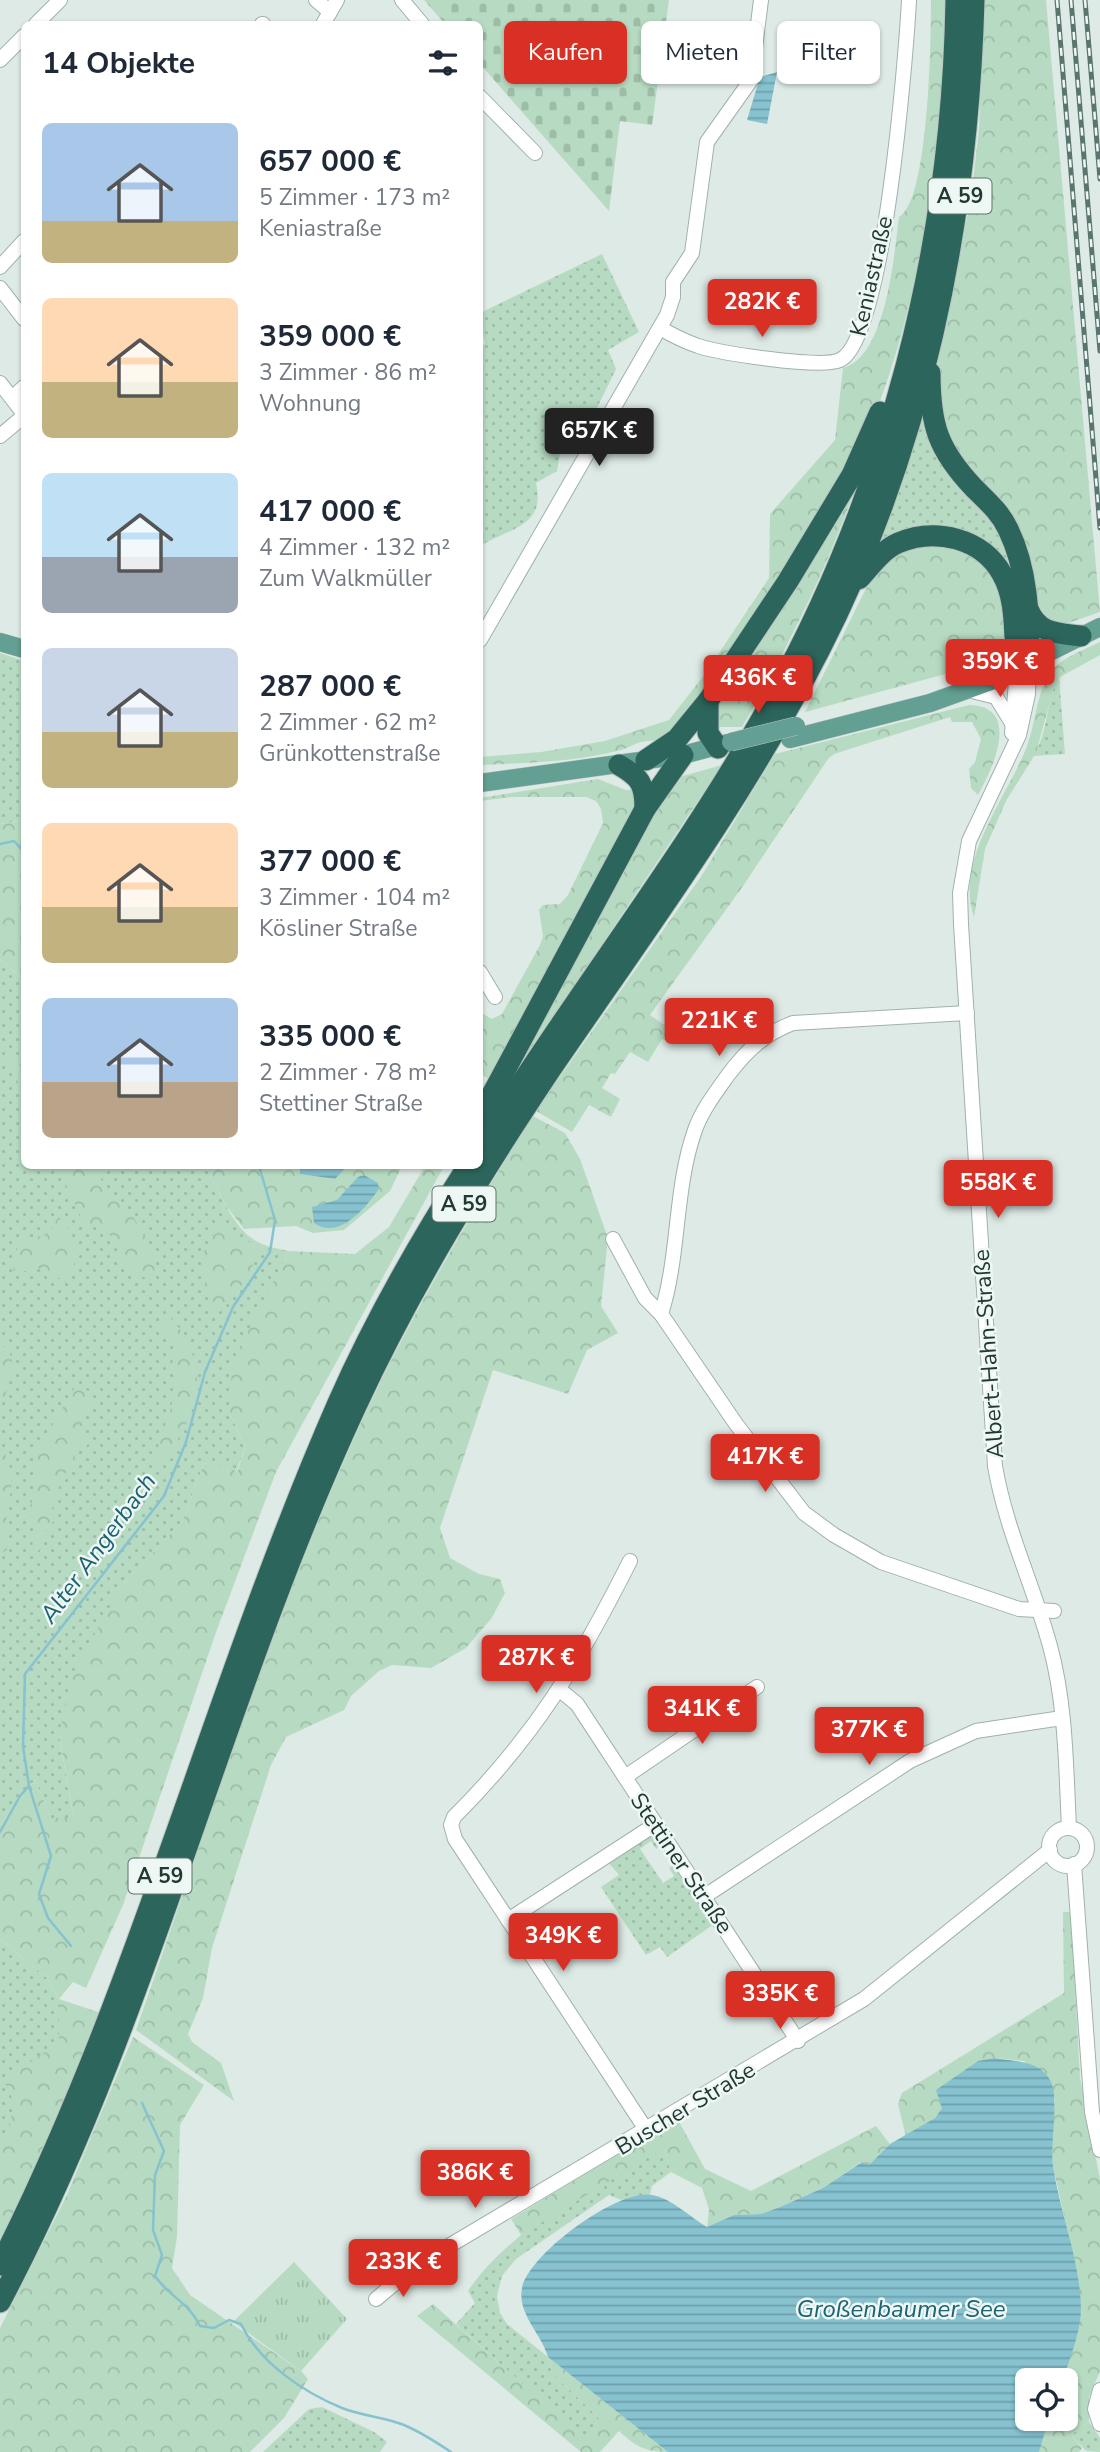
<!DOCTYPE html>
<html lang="de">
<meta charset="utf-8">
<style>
:root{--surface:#fff;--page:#f2f2f3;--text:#1f2937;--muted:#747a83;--accent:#d93025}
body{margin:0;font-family:"Nunito Sans",sans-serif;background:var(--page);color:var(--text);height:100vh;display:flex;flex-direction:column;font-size:26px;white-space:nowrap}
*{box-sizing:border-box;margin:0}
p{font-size:23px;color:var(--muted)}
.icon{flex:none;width:38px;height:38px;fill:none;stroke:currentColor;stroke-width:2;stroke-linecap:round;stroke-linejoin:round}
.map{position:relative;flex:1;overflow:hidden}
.drawer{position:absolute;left:21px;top:21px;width:462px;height:1148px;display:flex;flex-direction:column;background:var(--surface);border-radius:10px;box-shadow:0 2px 5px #0004}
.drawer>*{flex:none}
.hud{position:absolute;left:504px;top:21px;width:490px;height:63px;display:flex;gap:14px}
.buttons{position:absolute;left:1015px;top:2368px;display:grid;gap:14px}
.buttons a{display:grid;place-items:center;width:63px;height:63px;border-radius:10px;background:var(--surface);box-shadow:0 2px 5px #0004;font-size:35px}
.price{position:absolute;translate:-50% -60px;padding:0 16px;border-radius:7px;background:var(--accent);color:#fff;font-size:23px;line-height:46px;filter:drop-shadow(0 2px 4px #0008)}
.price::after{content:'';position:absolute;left:50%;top:42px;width:21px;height:16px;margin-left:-10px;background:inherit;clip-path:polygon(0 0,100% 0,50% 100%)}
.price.on{background:#222;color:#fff}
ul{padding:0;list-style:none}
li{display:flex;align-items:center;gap:21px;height:175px;padding:0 21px}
li span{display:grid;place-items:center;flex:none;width:196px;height:140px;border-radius:10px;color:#555}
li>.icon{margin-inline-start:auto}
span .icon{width:84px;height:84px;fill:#fffc;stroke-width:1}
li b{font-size:30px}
h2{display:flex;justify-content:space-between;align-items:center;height:84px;padding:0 21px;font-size:30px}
.pill{padding:0 24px;border-radius:10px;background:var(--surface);box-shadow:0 2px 5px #0004;font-size:24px;line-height:63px}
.pill.on{background:var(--accent);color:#fff}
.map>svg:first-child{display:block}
.grass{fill:url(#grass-dots)}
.forest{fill:url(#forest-crowns)}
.cemetery{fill:url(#cemetery-stones)}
.park{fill:url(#park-tufts)}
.water{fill:url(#water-rules)}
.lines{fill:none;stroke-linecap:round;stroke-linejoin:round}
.stream{stroke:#86c2cf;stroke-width:2.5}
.minor-casing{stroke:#a1b1ac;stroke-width:16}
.major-casing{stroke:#bcc4c2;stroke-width:19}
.highway-casing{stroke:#bcc4c2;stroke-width:23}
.minor{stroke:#fff;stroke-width:14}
.major{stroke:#639f92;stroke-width:18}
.highway{stroke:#2c655b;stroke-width:21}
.rail-casing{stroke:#5a756f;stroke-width:5}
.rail{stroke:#eef7f3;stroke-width:2.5;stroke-dasharray:8;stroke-linecap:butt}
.major-bridge-casing{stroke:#bcc4c2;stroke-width:19;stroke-linecap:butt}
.major-bridge{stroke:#639f92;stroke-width:18}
.labels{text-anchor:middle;stroke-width:5;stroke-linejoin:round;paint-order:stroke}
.shield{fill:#eef7f3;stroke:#5e726d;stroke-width:2}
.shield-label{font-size:21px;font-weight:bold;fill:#203933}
.street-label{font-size:23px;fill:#203933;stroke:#eef7f3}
.water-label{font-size:24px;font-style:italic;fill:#1b6274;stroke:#eef7f3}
</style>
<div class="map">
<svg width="1100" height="2452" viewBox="0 0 1100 2452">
<defs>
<pattern id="grass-dots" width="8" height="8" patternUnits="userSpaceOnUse" patternTransform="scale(1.75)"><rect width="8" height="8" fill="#b7dbc2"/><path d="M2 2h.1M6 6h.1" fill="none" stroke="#9dbda7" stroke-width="1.8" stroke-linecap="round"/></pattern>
<pattern id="forest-crowns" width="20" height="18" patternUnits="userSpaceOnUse" patternTransform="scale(1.75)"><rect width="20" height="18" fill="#b7dbc2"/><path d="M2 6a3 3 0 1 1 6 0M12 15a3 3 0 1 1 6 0" fill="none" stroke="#9dbda7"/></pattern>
<pattern id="cemetery-stones" width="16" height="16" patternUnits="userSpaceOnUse" patternTransform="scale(1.75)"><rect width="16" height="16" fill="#b7dbc2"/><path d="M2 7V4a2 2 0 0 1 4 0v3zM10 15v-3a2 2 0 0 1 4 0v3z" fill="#9dbda7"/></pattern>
<pattern id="park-tufts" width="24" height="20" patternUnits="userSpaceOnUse" patternTransform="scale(1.75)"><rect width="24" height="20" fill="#b7dbc2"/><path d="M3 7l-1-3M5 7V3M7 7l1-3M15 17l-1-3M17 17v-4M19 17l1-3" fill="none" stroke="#9dbda7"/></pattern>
<pattern id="water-rules" width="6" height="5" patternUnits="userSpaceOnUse" patternTransform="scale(1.75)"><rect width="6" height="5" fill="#86c2cf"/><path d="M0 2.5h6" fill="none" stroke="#6d9fa9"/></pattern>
</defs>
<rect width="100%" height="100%" fill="#deeae5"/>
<!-- grass -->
<g class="grass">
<path d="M 602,254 L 639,332 L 608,350 L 616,369 L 593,416 L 564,431 L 557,471 L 536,483 C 546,527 511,527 480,546 L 480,347 L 485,344 L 480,313 Z"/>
<polygon points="925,407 991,512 1020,583 875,554"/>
<polygon points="0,653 24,661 24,820 0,824"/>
<path d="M 1059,677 L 1065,754 L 1033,756 C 1049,733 1045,701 1059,677 Z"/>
<path d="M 0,959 L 24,981 L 24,1166 L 205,1166 C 219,1190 234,1233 262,1244 C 271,1248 281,1249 289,1251 L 270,1290 L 230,1413 L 245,1448 L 236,1472 L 204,1463 L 182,1522 L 121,1587 L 59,1735 L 74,1819 L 51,1818 L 35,1780 L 0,1825 Z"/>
<polygon points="649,1834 654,1835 661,1845 656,1849 651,1841 640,1849 663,1883 674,1876 669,1868 675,1864 714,1924 667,1957 660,1947 646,1955 601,1887 619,1875 607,1861"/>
<polygon points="0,1939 47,1978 59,1999 59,2042 0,2161"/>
<path d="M 664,2148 L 671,2172 L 652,2186 L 650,2194 L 621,2200 L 609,2195 L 516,2259 L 502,2276 L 497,2296 L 500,2313 L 507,2324 L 548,2357 L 552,2373 L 599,2418 L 585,2440 L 456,2324 L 475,2303 L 468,2291 C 513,2224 597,2188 664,2148 Z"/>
<polygon points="322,2407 374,2432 387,2442 380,2452 263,2452 309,2409"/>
<polygon points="1089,2422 1100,2438 1100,2452 1086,2451 1071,2435"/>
</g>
<!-- forest -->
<g class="forest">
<path d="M 931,0 L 945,0 C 944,143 917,346 848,473 C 819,528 779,580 745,633 C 732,654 686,729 667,738 C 659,741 649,740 641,742 C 634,744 628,748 621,750 C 575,762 526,763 480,765 L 480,757 L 541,752 L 605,741 L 669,720 L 705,674 L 769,578 L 770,514 L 835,440 L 843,368 C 886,357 894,256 899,217 C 929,201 931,37 931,0 Z"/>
<polygon points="984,0 1046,0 1100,612 1054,628 1040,622 1032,582 940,430 937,366 971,198 979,129"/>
<path d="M 870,445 C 839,543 794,638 742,727 L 716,727 L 714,712 Z"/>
<path d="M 951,541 C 997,571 1003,579 1006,635 L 985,659 L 968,668 L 805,712 L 876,568 L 900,547 Z"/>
<path d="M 1100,642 L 1100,655 L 1060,677 L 1054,687 L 1036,753 L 1006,801 L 985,849 L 974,917 C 954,859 1008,797 1027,746 C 1036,723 1036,694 1050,673 C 1060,658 1084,650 1100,642 Z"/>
<path d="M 969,705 C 1022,706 993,768 978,795 L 971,788 L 969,769 L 975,762 L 981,739 L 972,722 L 952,722 L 950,717 L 834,754 L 828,759 L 743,886 L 650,1015 L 676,1033 L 670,1042 L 662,1039 L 648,1062 L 630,1052 L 615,1074 L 611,1073 L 602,1088 L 620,1099 L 611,1117 L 589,1105 L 572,1132 L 536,1111 L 702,875 L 775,754 Z"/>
<polygon points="722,765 492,1109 672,779"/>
<polygon points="598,779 626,790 640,789 643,796 493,1082 480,1073 480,1012 492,1019 502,1014 540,945 543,936 539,910 543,905 560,904 568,895 603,823 601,809 596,801 586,797 512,797 480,801 480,798"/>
<polygon points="24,820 24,981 0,959 0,824"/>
<polygon points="9,1058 24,1062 24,1091 6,1064"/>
<path d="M 533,1116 L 565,1133 L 580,1159 L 608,1238 L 601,1306 L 618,1333 L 587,1350 L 568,1394 L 493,1370 L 440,1528 L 450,1558 L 479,1574 L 500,1579 L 505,1593 L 491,1619 L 466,1648 L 431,1668 L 392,1665 L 379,1671 L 351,1696 L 344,1710 L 286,1737 L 271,1765 L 212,1948 L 203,1998 L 188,2034 L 192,2042 L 221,2063 L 234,2101 L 136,2030 C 209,1823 274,1610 367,1410 C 415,1308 473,1211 533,1116 Z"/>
<path d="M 57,1166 L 98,1166 C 102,1193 112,1190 127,1209 C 142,1227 156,1257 155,1279 C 126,1279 120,1252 108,1231 L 83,1221 Z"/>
<polygon points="205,1166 300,1166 301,1174 335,1179 348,1166 402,1166 390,1191 344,1230 313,1233 296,1226 244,1229 226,1206"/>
<polygon points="425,1166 444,1166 276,1472 215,1635 123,1905 86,1988 73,1982 59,1999 101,2013 62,2110 0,2244 0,2145 10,2125 14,2103 5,2083 9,2077 59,2042 59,1999 47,1978 0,1939 0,1825 35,1780 51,1818 74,1818 59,1735 73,1673 121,1587 182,1522 204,1463 225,1466 237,1472 245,1448 230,1413 232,1363 289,1251 355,1254 389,1227"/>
<path d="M 58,1217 L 64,1221 L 80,1254 L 72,1258 L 75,1262 L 65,1282 L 46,1269 L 37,1268 L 13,1274 L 15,1253 L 22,1239 C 40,1238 50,1236 58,1217 Z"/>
<path d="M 222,1218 L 235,1235 L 255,1245 L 259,1253 C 251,1269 230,1311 213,1314 L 200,1259 Z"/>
<path d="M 165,1312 C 196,1342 207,1382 187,1422 C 182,1435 173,1443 173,1457 L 161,1467 L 156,1462 C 157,1444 162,1434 168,1418 C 172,1408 173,1392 178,1379 L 171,1368 C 176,1349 176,1338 161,1325 Z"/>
<polygon points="0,1344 9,1350 14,1369 0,1410"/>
<polygon points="75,1387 87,1390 94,1400 79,1427 89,1436 87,1446 74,1449 75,1466 63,1475 52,1507 55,1516 51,1527 44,1532 41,1549 36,1553 32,1548 34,1531 29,1510 35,1491 33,1457"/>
<path d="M 0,1444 C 19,1480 10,1486 6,1521 C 4,1531 8,1540 7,1550 L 0,1554 Z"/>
<polygon points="1063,1912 1071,1912 1080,2078 1100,2179 1100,2371 1089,2397 1089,2422 1071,2435 1082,2448 1079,2452 1039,2452 1049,2419 1066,2418 1066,2380 1063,2380 1081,2310 1077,2272 1053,2167 1051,2136 1055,2100 1024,2061 995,2058 942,2108 935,2118 906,2137 898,2104 902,2093 1064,1993"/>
<polygon points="133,2037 204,2085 180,2125 177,2237 172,2268 190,2295 301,2371 308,2379 284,2418 250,2452 0,2452 0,2328 66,2197"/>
<polygon points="677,2118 705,2169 751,2191 876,2126 890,2144 869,2165 861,2162 823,2188 780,2207 761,2214 734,2215 707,2227 709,2209 702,2188 671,2172 664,2148 521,2235 511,2219"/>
<path d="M 433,2304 L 585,2439 L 599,2418 L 552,2373 L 548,2357 L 668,2452 C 645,2452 635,2446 619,2431 L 600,2452 L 581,2452 L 417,2316 Z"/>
</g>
<!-- cemetery -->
<polygon class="cemetery" points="424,0 669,0 652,125 620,121 609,211 480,64 480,24 445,24"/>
<!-- park -->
<polygon class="park" points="294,2262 347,2319 301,2371 233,2322"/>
<!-- water -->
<g class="water">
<polygon points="777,72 767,124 747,120 760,77"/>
<polygon points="300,1166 348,1166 335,1179 300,1174"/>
<path d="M 364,1175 L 378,1183 L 379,1189 C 366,1207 339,1241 314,1223 L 312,1207 L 337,1200 L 358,1177 Z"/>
<path d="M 995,2058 C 1015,2062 1041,2060 1051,2082 C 1059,2099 1050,2143 1053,2166 C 1060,2213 1080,2260 1081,2308 C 1081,2332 1070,2357 1063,2380 L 1027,2380 L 1027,2418 L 1049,2419 L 1039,2452 L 668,2452 L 548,2357 C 542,2334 517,2314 522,2288 C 529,2254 617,2189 652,2195 C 671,2198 690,2217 707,2227 L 734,2215 L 761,2214 L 780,2207 L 823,2188 L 862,2162 L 869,2165 L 890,2144 L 935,2118 L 942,2108 L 936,2090 L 978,2061 Z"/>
</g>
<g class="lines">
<!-- stream -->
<g class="stream">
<polyline points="0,844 14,841 24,852"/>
<polyline points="29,1786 51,1856 39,1894 48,1918 71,1946"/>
<polyline points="0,1832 20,1796 29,1786 23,1746 25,1674 164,1496 186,1442 205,1372 233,1307 270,1252 275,1220 259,1166"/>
<path d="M 142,2103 L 164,2151 L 155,2175 L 153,2230 L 162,2255 L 155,2276 C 170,2298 188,2301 200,2326 L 214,2328 L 229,2320 L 241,2324 C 260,2363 303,2392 342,2408 C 362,2416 385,2417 404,2425 C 421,2432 436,2442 451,2452"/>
</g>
<defs>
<g id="minor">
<polyline points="316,0 330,12"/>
<polyline points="402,0 422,24"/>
<polyline points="36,24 60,0"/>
<polyline points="262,24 263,24"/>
<polyline points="323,24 337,0"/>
<polyline points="0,60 24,36"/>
<polyline points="480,97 535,153"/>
<polyline points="0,267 24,241"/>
<polyline points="0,288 24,319"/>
<path d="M 660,328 C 672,335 684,341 698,346 C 720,353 821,369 840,360 C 884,340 906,55 909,0"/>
<polyline points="0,383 24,414"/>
<polyline points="12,398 24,387"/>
<polyline points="0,436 24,416"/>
<polyline points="480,640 667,315 673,297 673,282 692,253 707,142 751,80 761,0"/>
<path d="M 1029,660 L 1028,694 L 1019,735 L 969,841 L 960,893 L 961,924 L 995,1466 C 1006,1530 1033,1584 1050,1646 C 1066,1704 1066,1768 1069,1828"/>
<polyline points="968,690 996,697 1012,723"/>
<polyline points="1012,733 1017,668"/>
<polyline points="480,972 495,997"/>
<polyline points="613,1239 645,1298 661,1314 736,1424 804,1513 834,1535 881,1562 1019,1609 1054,1611"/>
<path d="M 661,1314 C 680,1255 674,1189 695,1130 C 702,1110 716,1092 728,1075 C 747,1050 764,1034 793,1023 L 967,1013"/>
<path d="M 630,1561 C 578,1664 536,1735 454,1817 L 451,1825 L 455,1839 L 647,2131"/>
<polyline points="560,1690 577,1704 798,2041"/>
<polyline points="625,1777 757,1687"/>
<circle cx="1068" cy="1847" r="19"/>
<polyline points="1074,1864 1092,2112 1100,2150"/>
<polyline points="705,1896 910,1761 976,1731 1062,1718"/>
<polyline points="508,1920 656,1824"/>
<polyline points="376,2299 407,2273 432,2256 864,1999 1050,1850"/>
<polyline points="1100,2390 1095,2409 1100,2424"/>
</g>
<g id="major">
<polyline points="0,642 24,649"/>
<polyline points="790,739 930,703 991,681 1100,627"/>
<polyline points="480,783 683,755 728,743"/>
</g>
<g id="highway">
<path d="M 930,373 C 930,425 938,450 974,488 C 987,501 1000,512 1008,529 C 1028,570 1029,615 1029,660"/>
<path d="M 859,579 C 871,566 882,550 898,543 C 935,527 982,538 1002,574 C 1013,593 1014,616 1015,637"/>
<path d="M 1028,609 C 1038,634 1057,633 1081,636"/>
<polyline points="708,701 708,733 718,748"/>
<polyline points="646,760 677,739 708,701 788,581 852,475 880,412"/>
<path d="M 619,765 C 640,777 645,784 645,809"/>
<polyline points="480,1117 645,809 683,755"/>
<path d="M 480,1147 C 573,998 683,859 769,706 C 890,490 952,247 956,0"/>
<path d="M 0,2265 C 140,1989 214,1686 338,1403 C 374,1321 420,1241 468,1166"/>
<path d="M 0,2302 C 151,2017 220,1698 356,1406 C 411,1287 480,1175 553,1066 C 646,930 745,796 820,649 C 922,450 968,223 974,0"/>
</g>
</defs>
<!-- minor casing -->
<use href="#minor" class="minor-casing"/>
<!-- major casing -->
<use href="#major" class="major-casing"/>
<!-- highway casing -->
<use href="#highway" class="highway-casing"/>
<!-- minor -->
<use href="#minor" class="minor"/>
<!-- major -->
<use href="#major" class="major"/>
<!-- highway -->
<use href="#highway" class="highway"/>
<defs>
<g id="rail">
<polyline points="1057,0 1100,528"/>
<polyline points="1071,0 1100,351"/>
<polyline points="1085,0 1100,179"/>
</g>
</defs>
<!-- rail casing -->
<use href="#rail" class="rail-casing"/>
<!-- rail -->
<use href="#rail" class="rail"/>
<defs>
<polyline id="major-bridge" points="731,742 796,726"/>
</defs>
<!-- major-bridge casing -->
<use href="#major-bridge" class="major-bridge-casing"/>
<!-- major-bridge -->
<use href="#major-bridge" class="major-bridge"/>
</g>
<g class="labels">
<!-- shield labels -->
<g class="shield">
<rect x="928.5" y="178.5" width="63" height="35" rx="5"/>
<rect x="432.5" y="1186.5" width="63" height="35" rx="5"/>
<rect x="128.5" y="1858.5" width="63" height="35" rx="5"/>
</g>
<g class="shield-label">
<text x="960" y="203">A 59</text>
<text x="464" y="1211">A 59</text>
<text x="160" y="1883">A 59</text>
</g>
<!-- street labels -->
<g class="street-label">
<text transform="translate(871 276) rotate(-77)" y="8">Keniastraße</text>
<text transform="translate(988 1354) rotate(-94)" y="8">Albert-Hahn-Straße</text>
<text transform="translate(682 1863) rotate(56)" y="8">Stettiner Straße</text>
<text transform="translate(685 2108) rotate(-31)" y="8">Buscher Straße</text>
</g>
<!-- water labels -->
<g class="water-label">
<text transform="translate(98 1548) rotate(-54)" y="8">Alter Angerbach</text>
<text x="901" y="2317">Großenbaumer See</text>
</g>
</g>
</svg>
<div class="buttons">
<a><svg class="icon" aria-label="locate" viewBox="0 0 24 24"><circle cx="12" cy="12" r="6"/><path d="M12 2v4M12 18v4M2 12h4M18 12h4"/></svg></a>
</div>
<b class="price" style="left:762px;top:339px">282K €</b>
<b class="price on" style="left:599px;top:468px">657K €</b>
<b class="price" style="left:1000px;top:699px">359K €</b>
<b class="price" style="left:758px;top:715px">436K €</b>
<b class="price" style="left:719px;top:1058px">221K €</b>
<b class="price" style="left:998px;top:1220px">558K €</b>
<b class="price" style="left:765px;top:1494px">417K €</b>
<b class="price" style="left:536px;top:1695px">287K €</b>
<b class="price" style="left:702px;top:1746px">341K €</b>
<b class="price" style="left:869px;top:1767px">377K €</b>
<b class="price" style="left:563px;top:1973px">349K €</b>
<b class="price" style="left:780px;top:2031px">335K €</b>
<b class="price" style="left:475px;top:2210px">386K €</b>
<b class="price" style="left:403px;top:2299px">233K €</b>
<div class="hud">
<a class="pill on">Kaufen</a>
<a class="pill">Mieten</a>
<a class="pill">Filter</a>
</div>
<section class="drawer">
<h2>14 Objekte<svg class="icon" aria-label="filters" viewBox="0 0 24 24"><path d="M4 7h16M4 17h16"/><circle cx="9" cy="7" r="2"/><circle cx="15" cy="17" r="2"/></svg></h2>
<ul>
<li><span style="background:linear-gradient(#a9c7e8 70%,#c2b280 0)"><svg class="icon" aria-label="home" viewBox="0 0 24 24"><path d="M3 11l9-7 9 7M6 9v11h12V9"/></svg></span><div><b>657 000 €</b><p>5 Zimmer · 173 m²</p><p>Keniastraße</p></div></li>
<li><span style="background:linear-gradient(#ffd9b3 60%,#c2b280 0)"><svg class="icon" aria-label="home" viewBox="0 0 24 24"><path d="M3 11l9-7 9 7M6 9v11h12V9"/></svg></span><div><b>359 000 €</b><p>3 Zimmer · 86 m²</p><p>Wohnung</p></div></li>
<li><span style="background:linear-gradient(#bfe0f5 60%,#9aa5b1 0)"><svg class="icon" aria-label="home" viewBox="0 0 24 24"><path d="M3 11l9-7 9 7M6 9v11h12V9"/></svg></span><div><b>417 000 €</b><p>4 Zimmer · 132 m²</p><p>Zum Walkmüller</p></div></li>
<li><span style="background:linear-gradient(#c9d6e8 60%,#c2b280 0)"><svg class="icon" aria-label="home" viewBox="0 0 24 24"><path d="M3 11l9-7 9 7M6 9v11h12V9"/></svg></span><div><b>287 000 €</b><p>2 Zimmer · 62 m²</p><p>Grünkottenstraße</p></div></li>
<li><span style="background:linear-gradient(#ffd9b3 60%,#c2b280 0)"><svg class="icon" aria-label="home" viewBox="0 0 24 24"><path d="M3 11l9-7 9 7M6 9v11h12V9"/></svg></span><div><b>377 000 €</b><p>3 Zimmer · 104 m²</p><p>Kösliner Straße</p></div></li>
<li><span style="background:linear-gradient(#a9c7e8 60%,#b9a48a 0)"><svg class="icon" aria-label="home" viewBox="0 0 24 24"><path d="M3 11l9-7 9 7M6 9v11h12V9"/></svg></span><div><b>335 000 €</b><p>2 Zimmer · 78 m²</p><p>Stettiner Straße</p></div></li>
</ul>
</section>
</div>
